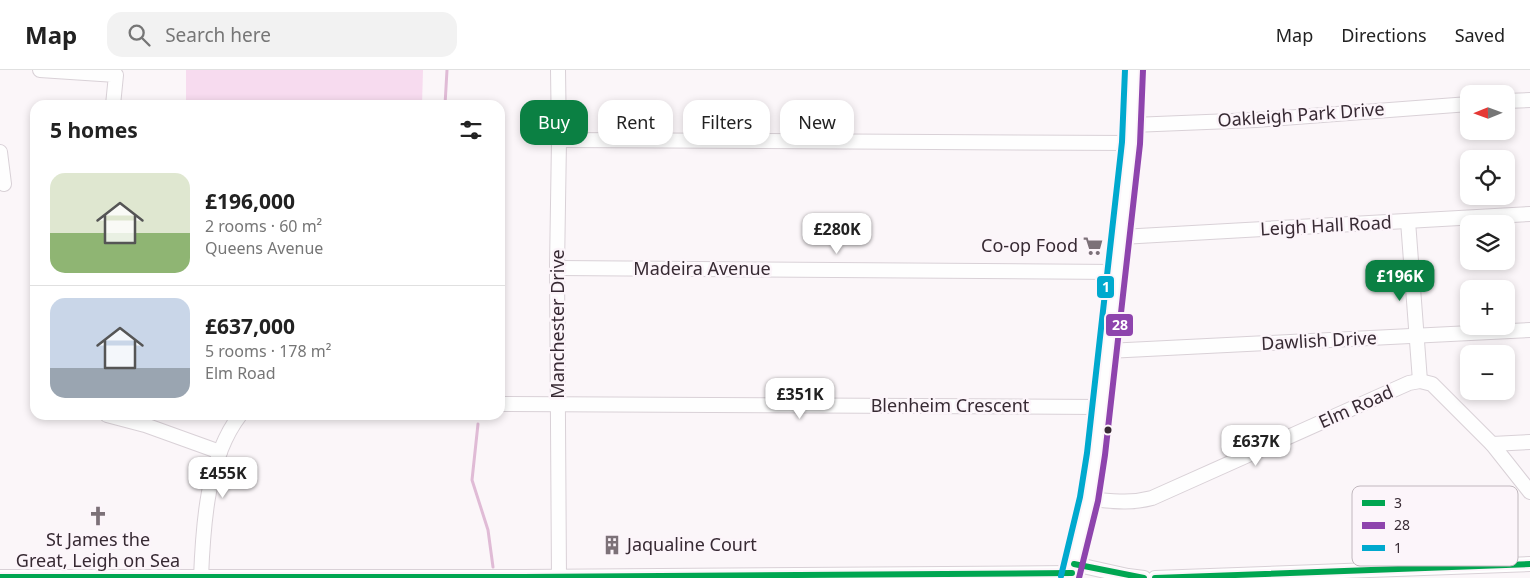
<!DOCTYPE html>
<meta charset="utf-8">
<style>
:root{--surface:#fff;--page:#f2f2f2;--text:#222;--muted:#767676;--line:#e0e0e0;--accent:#0b8043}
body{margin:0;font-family:"Noto Sans",sans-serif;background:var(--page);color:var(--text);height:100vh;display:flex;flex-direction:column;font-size:19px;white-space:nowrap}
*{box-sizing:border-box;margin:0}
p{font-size:16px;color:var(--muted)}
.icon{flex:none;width:28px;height:28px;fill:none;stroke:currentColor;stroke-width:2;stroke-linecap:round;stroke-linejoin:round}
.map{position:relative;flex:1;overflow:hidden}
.details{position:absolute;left:30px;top:30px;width:475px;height:320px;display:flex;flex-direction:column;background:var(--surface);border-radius:15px;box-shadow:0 2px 8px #0003}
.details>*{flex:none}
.guide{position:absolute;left:520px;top:30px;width:475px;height:45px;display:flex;gap:10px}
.needle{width:32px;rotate:269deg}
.controls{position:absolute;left:1460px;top:15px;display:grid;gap:10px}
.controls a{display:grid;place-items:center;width:55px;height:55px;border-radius:10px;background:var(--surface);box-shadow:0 2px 8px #0003;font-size:25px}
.price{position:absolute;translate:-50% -42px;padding:0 11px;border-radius:10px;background:#fff;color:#222;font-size:16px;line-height:32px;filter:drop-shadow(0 1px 2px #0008)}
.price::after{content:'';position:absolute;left:50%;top:30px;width:15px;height:11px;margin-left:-8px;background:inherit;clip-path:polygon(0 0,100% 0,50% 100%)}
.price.active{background:var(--accent);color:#fff}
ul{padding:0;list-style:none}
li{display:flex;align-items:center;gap:15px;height:125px;padding:0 20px}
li+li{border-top:1px solid var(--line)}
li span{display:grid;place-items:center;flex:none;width:140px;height:100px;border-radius:15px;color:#555}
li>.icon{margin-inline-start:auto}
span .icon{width:60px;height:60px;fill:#fffc;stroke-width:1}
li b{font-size:21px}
h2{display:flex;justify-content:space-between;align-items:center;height:60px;padding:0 20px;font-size:21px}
.pill{padding:0 18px;border-radius:15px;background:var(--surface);box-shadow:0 2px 8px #0003;font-size:18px;line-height:45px}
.pill.active{background:var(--accent);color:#fff}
header{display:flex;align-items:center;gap:30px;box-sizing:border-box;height:70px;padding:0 25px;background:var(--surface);border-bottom:1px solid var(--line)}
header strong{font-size:24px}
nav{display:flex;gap:28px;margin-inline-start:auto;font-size:18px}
.search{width:350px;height:45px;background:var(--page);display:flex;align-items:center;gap:12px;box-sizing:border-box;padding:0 18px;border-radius:15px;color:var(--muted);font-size:19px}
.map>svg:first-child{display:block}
.green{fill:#f7dbef}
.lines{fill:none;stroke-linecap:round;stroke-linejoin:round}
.stream{stroke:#e0bbd6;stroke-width:3}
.minor-casing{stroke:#d9d1d7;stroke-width:16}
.major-casing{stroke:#d9d1d7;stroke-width:20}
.minor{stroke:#fefefe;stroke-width:14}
.major{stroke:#fefefe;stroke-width:18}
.bus-1-casing{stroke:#fcf5fa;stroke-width:10}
.bus-2-casing{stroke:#fcf5fa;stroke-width:10}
.bus-3-casing{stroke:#fcf5fa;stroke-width:10}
.bus-1{stroke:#00a651;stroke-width:6}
.bus-2{stroke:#8e44ad;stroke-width:6}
.bus-3{stroke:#00a9ce;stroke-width:6}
.bus-dot{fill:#372a33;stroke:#fcf5fa;stroke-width:2}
.labels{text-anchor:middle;stroke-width:5;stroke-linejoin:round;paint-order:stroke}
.street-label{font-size:18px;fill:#372a33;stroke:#fcf5fa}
.poi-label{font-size:18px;fill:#372a33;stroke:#fcf5fa;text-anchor:end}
.key{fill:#fcf5fa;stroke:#c1b8be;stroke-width:1}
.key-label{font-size:14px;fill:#372a33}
.line-badge{stroke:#fcf5fa;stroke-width:2}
.badge-label{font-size:14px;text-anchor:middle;font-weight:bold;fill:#fff}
</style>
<header>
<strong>Map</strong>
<div class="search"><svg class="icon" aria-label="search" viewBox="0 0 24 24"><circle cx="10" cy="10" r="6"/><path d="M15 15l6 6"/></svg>Search here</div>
<nav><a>Map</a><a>Directions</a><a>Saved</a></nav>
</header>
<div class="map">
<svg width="1530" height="508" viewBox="0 0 1530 508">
<rect width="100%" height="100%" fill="#fbf6f9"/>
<!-- green -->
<polygon class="green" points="186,0 423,0 422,35 186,35"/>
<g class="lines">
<!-- stream -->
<g class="stream">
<polyline points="445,35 447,0"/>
<polyline points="478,354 472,410 488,460 493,497"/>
</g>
<defs>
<g id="minor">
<polyline points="40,0 116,5 113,35"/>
<polyline points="558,0 559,70 557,198 559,508"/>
<polyline points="1506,31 1530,30"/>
<polyline points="1132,55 1256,50 1469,34"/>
<polyline points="559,70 1131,73"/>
<polyline points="0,82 4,114"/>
<polyline points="1408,151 1420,311"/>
<polyline points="1121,167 1530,144"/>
<polyline points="557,198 1117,202"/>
<polyline points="1107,281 1530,260"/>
<polyline points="500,334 1101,337"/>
<polyline points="107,345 145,355 220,382"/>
<polyline points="1492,374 1530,372"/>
<path d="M 1089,429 C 1112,431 1129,434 1152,428 L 1409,313 L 1420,311 L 1432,314 L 1492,374 L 1530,422"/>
<polyline points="1074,494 1128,506 1144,508"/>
<polyline points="0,507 523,507 1072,503"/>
<path d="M 201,508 C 203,455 207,388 240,345"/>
<polyline points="1155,508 1530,494"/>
</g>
<polyline id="major" points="1070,508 1089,429 1096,384 1131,73 1134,0"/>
</defs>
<!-- minor casing -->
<use href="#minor" class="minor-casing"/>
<!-- major casing -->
<use href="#major" class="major-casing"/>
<!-- minor -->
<use href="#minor" class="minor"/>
<!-- major -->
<use href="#major" class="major"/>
<defs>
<g id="bus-1">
<polyline points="1074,494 1144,508"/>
<polyline points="0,507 523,507 1072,503"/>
<polyline points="1155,508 1530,494"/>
</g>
<polyline id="bus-2" points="1079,508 1098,431 1105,385 1140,74 1143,0"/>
<polyline id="bus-3" points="1061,506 1080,427 1087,383 1122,72 1125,0"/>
</defs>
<!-- bus-1 casing -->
<use href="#bus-1" class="bus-1-casing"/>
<!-- bus-2 casing -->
<use href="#bus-2" class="bus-2-casing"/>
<!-- bus-3 casing -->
<use href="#bus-3" class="bus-3-casing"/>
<!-- bus-1 -->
<use href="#bus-1" class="bus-1"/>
<!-- bus-2 -->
<use href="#bus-2" class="bus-2"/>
<!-- bus-3 -->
<use href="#bus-3" class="bus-3"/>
</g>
<!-- icons -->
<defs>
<symbol id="supermarket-bare" viewBox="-9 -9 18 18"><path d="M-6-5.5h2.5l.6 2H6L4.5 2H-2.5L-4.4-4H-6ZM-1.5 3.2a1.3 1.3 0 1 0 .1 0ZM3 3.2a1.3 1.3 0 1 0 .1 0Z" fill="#7c7178" stroke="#fcf5fa" stroke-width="2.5" paint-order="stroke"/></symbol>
<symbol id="church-bare" viewBox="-9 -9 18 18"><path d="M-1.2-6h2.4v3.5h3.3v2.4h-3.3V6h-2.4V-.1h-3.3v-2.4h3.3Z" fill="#7c7178" stroke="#fcf5fa" stroke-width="2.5" paint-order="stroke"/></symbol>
<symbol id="building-bare" viewBox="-9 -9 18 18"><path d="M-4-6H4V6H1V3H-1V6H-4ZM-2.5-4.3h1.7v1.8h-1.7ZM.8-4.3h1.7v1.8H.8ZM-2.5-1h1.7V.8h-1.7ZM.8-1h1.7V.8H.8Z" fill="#7c7178" stroke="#fcf5fa" stroke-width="2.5" paint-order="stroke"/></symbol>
</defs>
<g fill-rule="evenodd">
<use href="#supermarket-bare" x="1079" y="162" width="28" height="28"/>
<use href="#church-bare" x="84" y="432" width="28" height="28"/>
<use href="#building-bare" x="598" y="461" width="28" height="28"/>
</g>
<!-- markers -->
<circle class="bus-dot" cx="1108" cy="360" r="4.5"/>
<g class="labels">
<!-- street labels -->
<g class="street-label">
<text transform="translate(1301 45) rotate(-4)" y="6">Oakleigh Park Drive</text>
<text transform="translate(1326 156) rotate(-3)" y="6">Leigh Hall Road</text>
<text x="702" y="205">Madeira Avenue</text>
<text transform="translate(558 254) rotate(-90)" y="6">Manchester Drive</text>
<text transform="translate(1319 271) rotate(-3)" y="6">Dawlish Drive</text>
<text x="950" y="342">Blenheim Crescent</text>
<text transform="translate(1356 337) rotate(-24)" y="6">Elm Road</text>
</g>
<!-- poi labels -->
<g class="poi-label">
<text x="1078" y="182">Co-op Food</text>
<text x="98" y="476" text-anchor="middle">St James the<tspan x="98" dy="21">Great, Leigh on Sea</tspan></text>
<text x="627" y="481" text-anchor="start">Jaqualine Court</text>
</g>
</g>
<!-- legend -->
<rect x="1352" y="416" width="166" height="80" rx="8" class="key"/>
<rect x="1362" y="430" width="23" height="6" fill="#00a651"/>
<rect x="1362" y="452" width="23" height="7" fill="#8e44ad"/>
<rect x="1362" y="475" width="23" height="6" fill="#00a9ce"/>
<g class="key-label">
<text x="1394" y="438">3</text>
<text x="1394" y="460">28</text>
<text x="1394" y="483">1</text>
</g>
<g class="line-badge">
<rect x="1096" y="205" width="19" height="24" rx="5" fill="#00a9ce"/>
<rect x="1105" y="243" width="29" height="24" rx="5" fill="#8e44ad"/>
</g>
<g class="badge-label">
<text x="1106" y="222">1</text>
<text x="1120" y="260">28</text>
</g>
</svg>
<div class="controls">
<a><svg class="needle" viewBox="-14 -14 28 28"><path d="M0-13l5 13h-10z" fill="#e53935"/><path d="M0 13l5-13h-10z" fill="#767676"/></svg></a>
<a><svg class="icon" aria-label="locate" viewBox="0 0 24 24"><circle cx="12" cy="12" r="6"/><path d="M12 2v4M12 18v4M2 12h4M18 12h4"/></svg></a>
<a><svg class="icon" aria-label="layers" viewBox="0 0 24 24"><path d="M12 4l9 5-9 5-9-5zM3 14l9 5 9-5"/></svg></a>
<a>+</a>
<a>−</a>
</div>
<b class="price" style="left:837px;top:185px">£280K</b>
<b class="price active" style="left:1400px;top:232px">£196K</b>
<b class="price" style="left:800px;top:350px">£351K</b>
<b class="price" style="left:1256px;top:397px">£637K</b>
<b class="price" style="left:223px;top:429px">£455K</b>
<div class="guide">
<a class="pill active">Buy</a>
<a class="pill">Rent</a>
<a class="pill">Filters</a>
<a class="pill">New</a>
</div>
<section class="details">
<h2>5 homes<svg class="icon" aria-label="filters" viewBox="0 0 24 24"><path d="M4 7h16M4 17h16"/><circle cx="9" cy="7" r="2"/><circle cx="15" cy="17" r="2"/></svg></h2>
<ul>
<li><span style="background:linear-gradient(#dfe7d0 60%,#8fb573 0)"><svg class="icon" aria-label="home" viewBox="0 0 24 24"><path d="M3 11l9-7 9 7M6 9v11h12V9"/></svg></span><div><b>£196,000</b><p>2 rooms · 60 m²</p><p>Queens Avenue</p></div></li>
<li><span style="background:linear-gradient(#c9d6e8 70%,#9aa5b1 0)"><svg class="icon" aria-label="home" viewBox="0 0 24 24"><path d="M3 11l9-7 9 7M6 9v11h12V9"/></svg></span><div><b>£637,000</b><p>5 rooms · 178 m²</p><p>Elm Road</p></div></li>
</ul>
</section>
</div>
